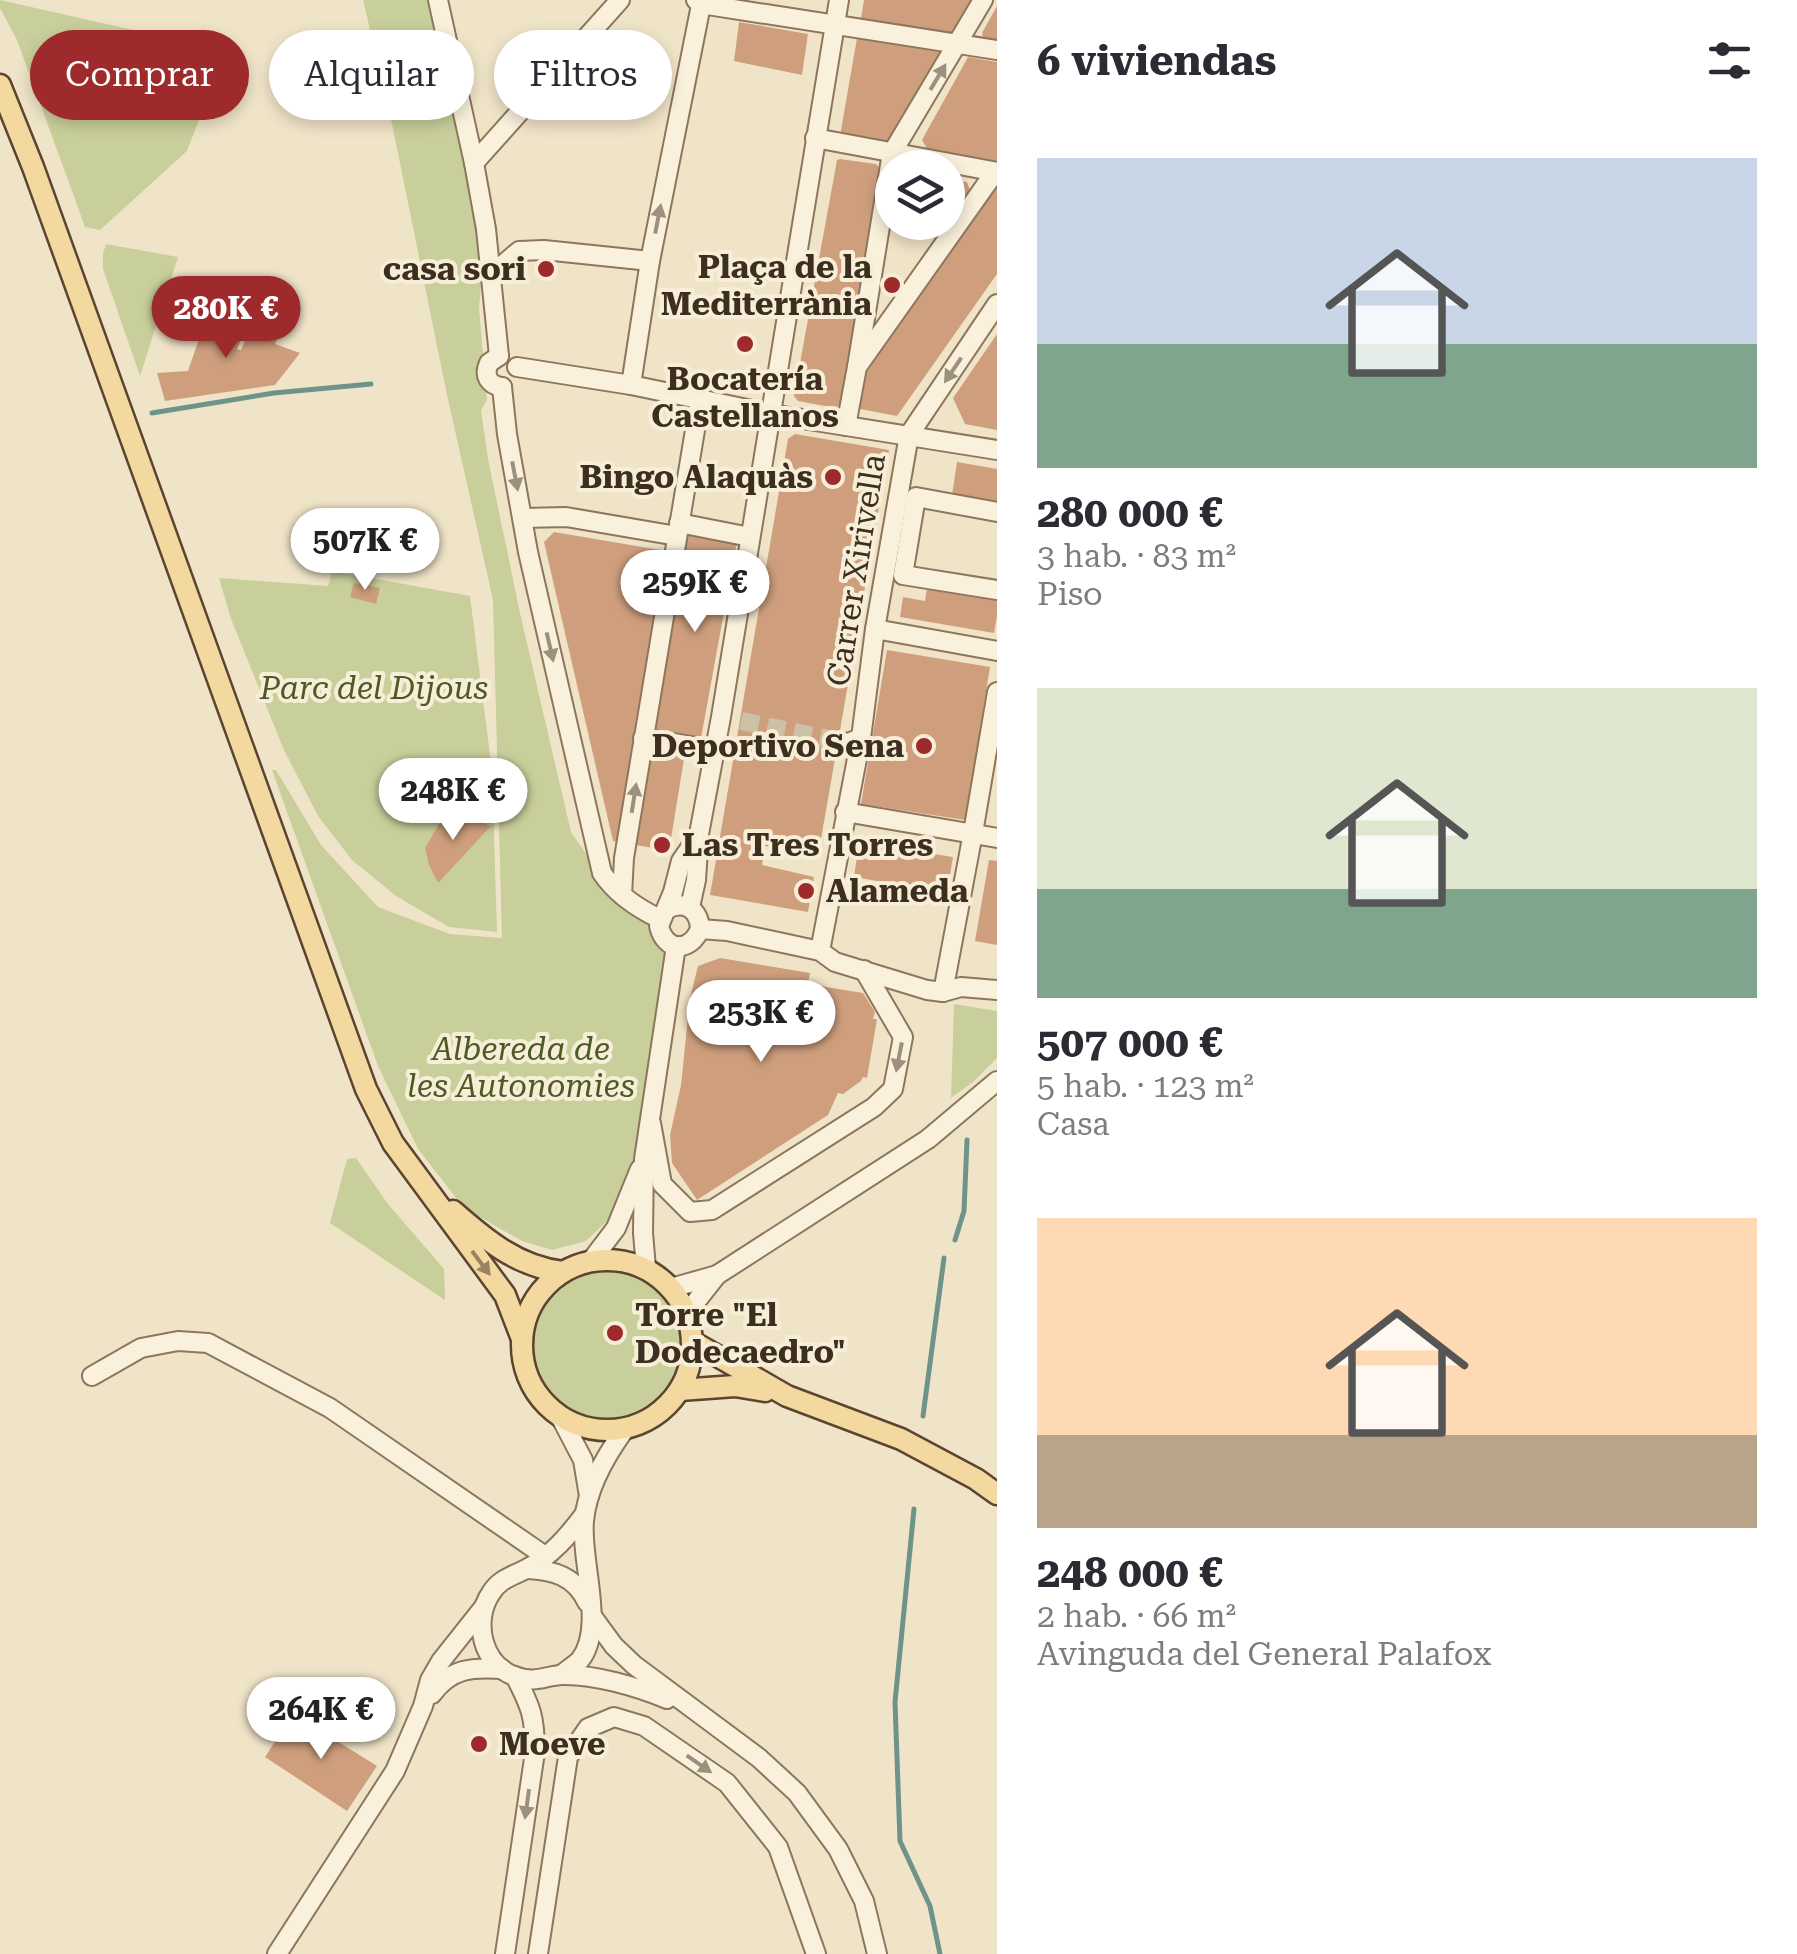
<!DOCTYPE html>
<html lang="es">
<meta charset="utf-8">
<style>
:root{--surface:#fff;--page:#f7f7f7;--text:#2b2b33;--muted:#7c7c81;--accent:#9e2a2b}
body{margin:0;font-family:"Roboto Serif",serif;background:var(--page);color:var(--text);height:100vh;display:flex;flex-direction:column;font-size:38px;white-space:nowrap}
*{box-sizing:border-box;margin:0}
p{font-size:32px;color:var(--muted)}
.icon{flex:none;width:55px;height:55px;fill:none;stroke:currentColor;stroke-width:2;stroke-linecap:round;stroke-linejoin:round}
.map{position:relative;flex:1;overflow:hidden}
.details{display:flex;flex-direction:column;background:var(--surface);width:800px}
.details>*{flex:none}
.hud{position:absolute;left:30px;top:30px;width:815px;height:90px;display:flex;gap:20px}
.buttons{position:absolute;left:875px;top:150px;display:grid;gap:20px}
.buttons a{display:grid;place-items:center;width:90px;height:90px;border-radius:50%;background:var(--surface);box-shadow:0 5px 15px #0003;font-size:50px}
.price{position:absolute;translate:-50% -85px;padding:0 22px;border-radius:35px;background:#fff;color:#222;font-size:32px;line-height:65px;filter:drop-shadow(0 2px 5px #0008)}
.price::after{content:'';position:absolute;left:50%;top:60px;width:30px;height:22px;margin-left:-15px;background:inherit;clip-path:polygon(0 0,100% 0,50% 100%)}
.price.current{background:var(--accent);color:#fff}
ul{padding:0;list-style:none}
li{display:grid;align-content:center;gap:20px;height:530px;padding:0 40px}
li span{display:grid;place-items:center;height:310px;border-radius:0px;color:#555}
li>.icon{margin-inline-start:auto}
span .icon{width:180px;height:180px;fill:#fffc;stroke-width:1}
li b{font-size:42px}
h2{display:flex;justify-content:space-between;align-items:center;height:120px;padding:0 40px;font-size:42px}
.chip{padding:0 35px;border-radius:45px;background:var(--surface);box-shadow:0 5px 15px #0003;font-size:35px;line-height:90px}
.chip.current{background:var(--accent);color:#fff}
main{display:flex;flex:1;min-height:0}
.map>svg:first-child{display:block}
.green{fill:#c9cf9b}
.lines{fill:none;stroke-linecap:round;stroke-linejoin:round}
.stream{stroke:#6f938a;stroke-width:5}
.building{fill:#cf9f7d}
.minor-tunnel{stroke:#ccc0a6;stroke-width:18;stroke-dasharray:18 9;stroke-linecap:butt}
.minor-casing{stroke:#8d765c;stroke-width:22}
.major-casing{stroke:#5b4430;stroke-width:25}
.minor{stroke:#faf1dc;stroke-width:18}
.major{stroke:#f3d9a0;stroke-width:20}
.oneway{fill:#9c907e}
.oneway2{fill:#988460}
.poi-dot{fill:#9e2a2b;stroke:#f7eed8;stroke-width:4}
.labels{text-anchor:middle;stroke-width:8;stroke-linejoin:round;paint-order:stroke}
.poi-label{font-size:32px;font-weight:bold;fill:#3d2e20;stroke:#f7eed8;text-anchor:end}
.street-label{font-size:32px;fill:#3d2e20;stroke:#f7eed8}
.park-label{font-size:32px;font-style:italic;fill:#4d5a26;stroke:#f7eed8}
</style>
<main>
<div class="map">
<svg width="997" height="1954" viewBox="0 0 997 1954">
<rect width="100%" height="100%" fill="#f0e4c8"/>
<!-- green -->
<g class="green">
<polygon points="0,0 240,54 227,84 208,97 187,151 100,230 85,227 17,40 0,8"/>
<path d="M 363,0 L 436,0 L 486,229 L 479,308 L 487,400 L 481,410 L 488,459 L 520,613 L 571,832 L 612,891 L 651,920 C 653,934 654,946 668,952 L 637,1158 L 612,1216 L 586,1241 L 552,1250 L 522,1241 L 464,1208 L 418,1149 L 378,1066 L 272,770 L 276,770 L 321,845 L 378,907 L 450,934 L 502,938 L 493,600 L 447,395 L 391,119 Z"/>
<polygon points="106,244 178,257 140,376 103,269 103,254"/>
<polygon points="332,571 470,596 492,771 497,932 449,927 396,896 352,860 318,816 284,750 231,619 219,578 328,586"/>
<polygon points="954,1004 997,1011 997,1058 973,1082 951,1098"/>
<polygon points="356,1158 388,1204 444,1269 445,1300 330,1223 347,1159"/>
<circle cx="607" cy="1344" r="74"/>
</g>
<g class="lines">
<!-- stream -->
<g class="stream">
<polyline points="152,413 274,393 371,384"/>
<polyline points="955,1240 964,1211 967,1140"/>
<polyline points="923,1416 944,1258"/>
<polyline points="914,1509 895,1702 900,1841 930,1906 940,1954"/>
</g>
</g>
<!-- building -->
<g class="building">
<polygon points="864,0 971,0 952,34 861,18"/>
<polygon points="997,6 997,41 983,38 982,33"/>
<polygon points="739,22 808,34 802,75 734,61"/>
<polygon points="857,38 941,52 890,145 840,136"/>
<polygon points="968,57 997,62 997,162 928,150 922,140"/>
<polygon points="840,159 876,164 882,171 842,403 836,408 798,401 794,396 837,160"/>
<polygon points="948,179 967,182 970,190 944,229 917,225 918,222 948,222"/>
<polygon points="997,184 997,274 897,416 860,409 867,371"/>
<polygon points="185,308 218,321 213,336 217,337 223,323 244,332 237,349 241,350 251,327 278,337 275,344 300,353 275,385 165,401 157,373 188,371 200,336 178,327"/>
<polygon points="997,334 997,430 965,424 953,398"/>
<polygon points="795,434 889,450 818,856 765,846 762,865 814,877 808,912 710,895 788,439"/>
<polygon points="957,462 997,469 997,510 951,502"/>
<polygon points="554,532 666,551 619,842 613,841 544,542"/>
<polygon points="688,532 737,541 701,738 654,730"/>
<polygon points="928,581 997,592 997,616 994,633 900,617 903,597 925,601"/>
<polygon points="354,583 380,588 376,604 350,597"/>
<polygon points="887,650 990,667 965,820 861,804"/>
<polygon points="652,748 685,753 669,851 636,845"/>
<polygon points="458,815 477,816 490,827 438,883 429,865 425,848 439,824"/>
<polygon points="859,842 953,857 947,893 854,877"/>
<polygon points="989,860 997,861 997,945 975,941"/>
<polygon points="720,958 810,973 808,984 863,993 875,1012 873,1019 877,1019 867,1078 863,1077 861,1081 843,1094 838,1093 828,1115 697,1200 672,1163 670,1135 681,1085 690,998 698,966"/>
<polygon points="292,1715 302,1719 377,1766 347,1811 265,1757"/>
</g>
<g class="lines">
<!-- minor-tunnel -->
<polyline class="minor-tunnel" points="741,721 838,741"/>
<defs>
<g id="minor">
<polyline points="438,0 474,163 486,229 499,356"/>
<polyline points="696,0 701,4 997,50"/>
<polyline points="815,138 997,172"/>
<polyline points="474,163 620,0"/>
<polyline points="491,275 519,251 544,250 650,261"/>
<path d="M 499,356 L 489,363 C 483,376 489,385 502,387"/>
<polyline points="517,367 631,385 771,414 997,450"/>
<polyline points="857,367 892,153 983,0"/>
<polyline points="631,385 650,261 702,0"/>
<path d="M 502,387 L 507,434 L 528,552 L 602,873 C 616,894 637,908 660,919"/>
<polyline points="846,426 857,367 995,172"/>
<polyline points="997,512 916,497 903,575 997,590"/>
<polyline points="523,518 566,517 677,536"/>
<polyline points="679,523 750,537"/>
<polyline points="875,629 997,651"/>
<polyline points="643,738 715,750"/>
<polyline points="838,741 848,743 861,738"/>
<polyline points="845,812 997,838"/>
<polyline points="622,895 624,858 700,400"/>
<polyline points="690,907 696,880 699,834 721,717 839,0"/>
<path d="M 667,909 C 684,900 699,909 700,929 C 690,953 665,952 659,926 L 673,892 L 681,861 L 699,835"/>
<polyline points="700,929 727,931 820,951 835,962 927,990 943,992 961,987 997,990"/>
<polyline points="820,951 861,738 875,629 909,435 997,304"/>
<polyline points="943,992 973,833 997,692"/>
<polyline points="651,1123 662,1184 690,1212 712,1210 874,1107 893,1089 903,1037 864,970"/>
<polyline points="591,1261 616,1228 640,1169"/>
<polyline points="646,1268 643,1233 644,1159 676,946"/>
<polyline points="671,1288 717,1275 928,1139 997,1081"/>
<polyline points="687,1313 717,1275"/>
<polyline points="92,1376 141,1348 178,1341 208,1343 330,1408 545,1556"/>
<polyline points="561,1418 583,1460 589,1496"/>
<path d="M 584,1515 C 568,1536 552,1555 528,1568 C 514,1576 500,1578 491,1593 C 472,1621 482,1666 517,1677 C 537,1683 544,1676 562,1675 C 594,1674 638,1687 667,1699"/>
<path d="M 527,1569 C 553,1570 575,1576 587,1602"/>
<polyline points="592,1616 614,1646 634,1665 759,1758 797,1793 838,1849 864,1901 877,1954"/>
<path d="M 561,1675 C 567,1670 575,1665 580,1660 C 606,1627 580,1561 584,1521 C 587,1488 606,1455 625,1429"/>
<path d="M 432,1694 C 451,1668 472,1667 502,1669"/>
<polyline points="277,1954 395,1771 423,1706 430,1680 441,1661 483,1608"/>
<path d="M 505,1954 L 535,1752 C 535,1717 531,1707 515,1676"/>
<polyline points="538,1954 568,1757 588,1728 614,1717 644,1726 727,1783 778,1847 816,1954"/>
</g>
<g id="major">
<polyline points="0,85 33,167 366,1089 393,1143 505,1295 522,1339"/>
<path d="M 453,1211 C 486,1240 518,1267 563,1272"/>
<circle cx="607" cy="1345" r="85"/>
<polyline points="693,1342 787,1396 901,1439 976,1479 997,1494"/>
<polyline points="680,1390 735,1386 765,1391"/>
</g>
</defs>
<!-- minor casing -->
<use href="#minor" class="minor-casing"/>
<!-- major casing -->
<use href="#major" class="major-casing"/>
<!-- minor -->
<use href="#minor" class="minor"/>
<!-- major -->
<use href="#major" class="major"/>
</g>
<!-- one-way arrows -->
<defs><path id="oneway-solid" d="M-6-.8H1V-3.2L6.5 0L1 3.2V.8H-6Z" transform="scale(2.5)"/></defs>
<g class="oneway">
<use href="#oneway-solid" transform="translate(938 77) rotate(-59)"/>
<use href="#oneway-solid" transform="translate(658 219) rotate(-79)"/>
<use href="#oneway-solid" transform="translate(953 370) rotate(124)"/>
<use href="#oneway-solid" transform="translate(515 476) rotate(79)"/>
<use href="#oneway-solid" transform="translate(550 647) rotate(77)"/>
<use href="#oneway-solid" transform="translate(634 798) rotate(-81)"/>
<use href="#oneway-solid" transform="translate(899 1057) rotate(101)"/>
<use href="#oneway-solid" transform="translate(699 1764) rotate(35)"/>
<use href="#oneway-solid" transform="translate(527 1804) rotate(98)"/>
</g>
<use class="oneway2" href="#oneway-solid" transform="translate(481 1263) rotate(53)"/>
<!-- markers -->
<g class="poi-dot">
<circle cx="546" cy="269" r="10"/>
<circle cx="892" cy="285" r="10"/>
<circle cx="745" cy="344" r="10"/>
<circle cx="833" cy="477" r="10"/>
<circle cx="924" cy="746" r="10"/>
<circle cx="662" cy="845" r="10"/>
<circle cx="806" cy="891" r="10"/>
<circle cx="615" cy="1333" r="10"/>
<circle cx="479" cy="1744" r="10"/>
</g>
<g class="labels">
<!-- poi labels -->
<g class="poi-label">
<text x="872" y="278">Plaça de la<tspan x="872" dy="37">Mediterrània</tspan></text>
<text x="526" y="280">casa sori</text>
<text x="745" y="390" text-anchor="middle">Bocatería<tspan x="745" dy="37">Castellanos</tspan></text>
<text x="813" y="488">Bingo Alaquàs</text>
<text x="904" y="757">Deportivo Sena</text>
<text x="682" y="856" text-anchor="start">Las Tres Torres</text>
<text x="826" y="902" text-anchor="start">Alameda</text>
<text x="635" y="1326" text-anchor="start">Torre "El<tspan x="635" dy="37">Dodecaedro"</tspan></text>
<text x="499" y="1755" text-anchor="start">Moeve</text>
</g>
<!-- street labels -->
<g class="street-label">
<text transform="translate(856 570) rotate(-81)" y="11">Carrer Xirivella</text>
</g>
<!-- park labels -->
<g class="park-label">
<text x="374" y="699">Parc del Dijous</text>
<text x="521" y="1060">Albereda de<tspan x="521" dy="37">les Autonomies</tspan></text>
</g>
</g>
</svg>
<div class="buttons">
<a><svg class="icon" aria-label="layers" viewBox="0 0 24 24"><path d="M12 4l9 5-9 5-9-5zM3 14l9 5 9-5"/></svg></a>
</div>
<b class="price current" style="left:226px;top:361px">280K €</b>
<b class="price" style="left:365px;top:593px">507K €</b>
<b class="price" style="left:695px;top:635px">259K €</b>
<b class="price" style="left:453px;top:843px">248K €</b>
<b class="price" style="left:761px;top:1065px">253K €</b>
<b class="price" style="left:321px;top:1762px">264K €</b>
<div class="hud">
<a class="chip current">Comprar</a>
<a class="chip">Alquilar</a>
<a class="chip">Filtros</a>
</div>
</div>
<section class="details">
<h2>6 viviendas<svg class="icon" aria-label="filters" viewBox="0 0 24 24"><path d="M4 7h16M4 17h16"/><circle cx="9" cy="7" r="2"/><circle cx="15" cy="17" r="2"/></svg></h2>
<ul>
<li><span style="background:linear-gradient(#c9d6e8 60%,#7fa58c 0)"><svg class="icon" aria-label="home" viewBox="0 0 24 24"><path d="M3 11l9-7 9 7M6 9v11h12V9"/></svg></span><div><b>280 000 €</b><p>3 hab. · 83 m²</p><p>Piso</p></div></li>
<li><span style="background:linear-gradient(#dfe7d0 65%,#7fa58c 0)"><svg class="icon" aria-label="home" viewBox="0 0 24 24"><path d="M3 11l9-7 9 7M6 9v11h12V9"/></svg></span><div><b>507 000 €</b><p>5 hab. · 123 m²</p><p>Casa</p></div></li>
<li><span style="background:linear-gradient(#ffd9b3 70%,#b9a48a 0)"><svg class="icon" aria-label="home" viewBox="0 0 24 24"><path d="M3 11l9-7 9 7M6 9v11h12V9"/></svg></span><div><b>248 000 €</b><p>2 hab. · 66 m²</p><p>Avinguda del General Palafox</p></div></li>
</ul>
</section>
</main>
